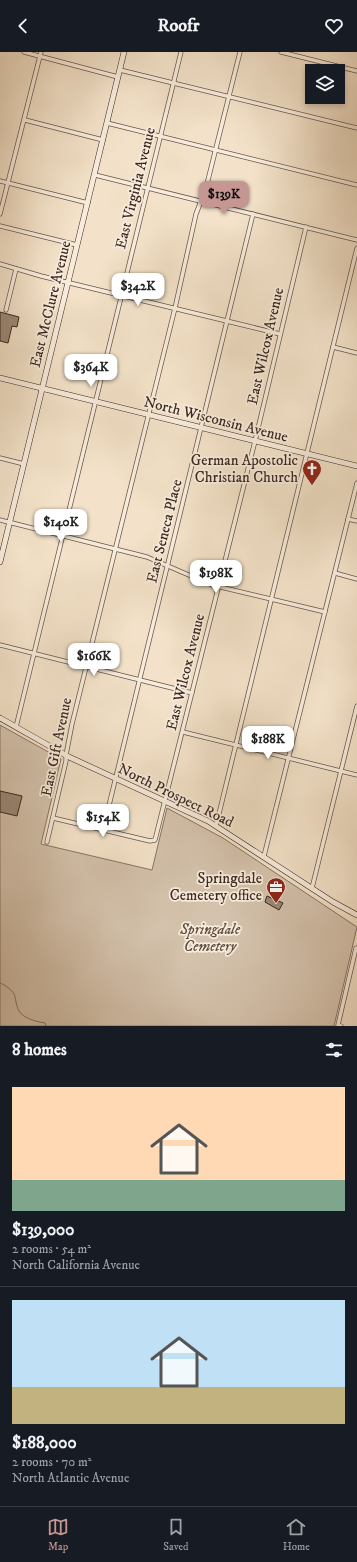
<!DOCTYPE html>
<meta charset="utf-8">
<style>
:root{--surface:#171b24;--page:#242831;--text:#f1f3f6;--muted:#9ea1a6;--line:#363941;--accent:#c59692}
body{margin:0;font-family:"IM FELL DW Pica",serif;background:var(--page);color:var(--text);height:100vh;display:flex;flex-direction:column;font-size:15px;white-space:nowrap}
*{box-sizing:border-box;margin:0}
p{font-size:13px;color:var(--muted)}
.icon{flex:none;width:22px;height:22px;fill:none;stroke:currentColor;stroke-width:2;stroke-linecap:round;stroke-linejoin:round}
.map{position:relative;height:974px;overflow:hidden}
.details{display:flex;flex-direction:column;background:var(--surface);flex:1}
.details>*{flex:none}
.fabs{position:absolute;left:305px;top:12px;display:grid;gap:8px}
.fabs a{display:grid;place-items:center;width:40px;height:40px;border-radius:0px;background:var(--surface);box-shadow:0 2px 6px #0003;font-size:20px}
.price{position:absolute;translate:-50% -34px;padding:0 9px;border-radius:8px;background:#fff;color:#222;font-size:13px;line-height:26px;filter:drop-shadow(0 1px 2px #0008)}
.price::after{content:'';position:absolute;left:50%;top:24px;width:12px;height:9px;margin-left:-6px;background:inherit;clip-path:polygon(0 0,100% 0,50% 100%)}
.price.selected{background:var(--accent);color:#111}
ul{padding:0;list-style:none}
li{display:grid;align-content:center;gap:8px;height:212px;padding:0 12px}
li+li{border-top:1px solid var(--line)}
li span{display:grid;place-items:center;height:124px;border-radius:0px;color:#555}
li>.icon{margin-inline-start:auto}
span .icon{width:72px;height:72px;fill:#fffc;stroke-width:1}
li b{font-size:17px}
h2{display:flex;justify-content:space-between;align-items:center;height:48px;padding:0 12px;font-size:17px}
header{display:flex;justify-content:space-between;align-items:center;height:52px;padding:0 12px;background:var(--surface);font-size:18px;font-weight:700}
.dock{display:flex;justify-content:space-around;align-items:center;height:56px;border-top:1px solid var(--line);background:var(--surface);font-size:11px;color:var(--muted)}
.dock a{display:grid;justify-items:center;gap:2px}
.dock .selected{color:var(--accent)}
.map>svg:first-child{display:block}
.green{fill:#d4c2ac;stroke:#887466}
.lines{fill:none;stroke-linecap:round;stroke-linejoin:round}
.stream{stroke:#847162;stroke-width:1}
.building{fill:#9b8877;stroke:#3b271f}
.street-casing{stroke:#69564a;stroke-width:5}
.secondary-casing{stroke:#3b271f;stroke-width:6}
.street{stroke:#f7ecdc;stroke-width:3.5}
.secondary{stroke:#f7ecdc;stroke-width:5}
.labels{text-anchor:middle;stroke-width:3.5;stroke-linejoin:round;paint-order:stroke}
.street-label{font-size:15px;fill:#3b271f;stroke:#f7ecdc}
.poi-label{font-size:15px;fill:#3b271f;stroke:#f7ecdc;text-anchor:end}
.park-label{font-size:15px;font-style:italic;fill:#614e42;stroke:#f7ecdc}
</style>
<header><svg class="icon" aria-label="back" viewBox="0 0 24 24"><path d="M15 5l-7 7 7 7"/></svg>Roofr<svg class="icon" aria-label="heart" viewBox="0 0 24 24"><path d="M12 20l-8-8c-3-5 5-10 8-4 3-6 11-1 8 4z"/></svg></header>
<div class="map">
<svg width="357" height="974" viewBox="0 0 357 974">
<rect width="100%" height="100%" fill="#f3e2c9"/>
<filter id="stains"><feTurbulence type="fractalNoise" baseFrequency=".005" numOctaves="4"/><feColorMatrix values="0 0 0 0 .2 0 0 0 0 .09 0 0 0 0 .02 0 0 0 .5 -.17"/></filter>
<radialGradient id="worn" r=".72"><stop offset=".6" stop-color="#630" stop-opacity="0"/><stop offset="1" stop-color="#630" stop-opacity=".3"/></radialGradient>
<!-- green -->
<polygon class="green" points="0,673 61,707 41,792 152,818 167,756 223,786 357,875 334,974 0,974"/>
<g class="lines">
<!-- stream -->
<path class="stream" d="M 0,931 C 4,932 12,938 14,942 C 17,949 15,958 24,964 C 30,968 38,970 45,971 L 46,974"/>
</g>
<!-- building -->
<g class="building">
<polygon points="0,260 19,265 17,275 12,274 8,291 0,289"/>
<polygon points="0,739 22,744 17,764 0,760"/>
<polygon points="267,844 283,851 279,858 265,850"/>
</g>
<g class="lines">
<defs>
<g id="street">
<polyline points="24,0 118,25"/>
<polyline points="281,0 357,19"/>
<polyline points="120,18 357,76"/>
<polyline points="25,68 103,88"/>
<polyline points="107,71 357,133"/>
<polyline points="95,123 357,188"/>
<polyline points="0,129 88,151"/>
<polyline points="0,162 41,0"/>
<polyline points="0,174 77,193"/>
<polyline points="0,212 41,224 280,282"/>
<polyline points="6,258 16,217"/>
<polyline points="333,295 357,301"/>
<polyline points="0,406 24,412"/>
<polyline points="348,467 357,469"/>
<polyline points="0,468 147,505 212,533 325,560"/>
<polyline points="335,521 357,527"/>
<polyline points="0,593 192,641"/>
<polyline points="16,675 181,0"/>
<polyline points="183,680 357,723"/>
<polyline points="53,766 150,789 155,788 255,389 306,175"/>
<polyline points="216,774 357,196"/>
<polyline points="103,778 253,162"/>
<polyline points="47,790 66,709 66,703 72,672 175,256 196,162 206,136 240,0"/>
<polyline points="264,804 357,431"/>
<polyline points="312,836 357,654"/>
<polyline points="341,974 338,973 356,896 357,896"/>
</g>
<g id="secondary">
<polyline points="0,326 357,414"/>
<polyline points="0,510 124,0"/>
<polyline points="0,666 69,705 208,769 333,850 357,863"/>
</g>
</defs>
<!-- street casing -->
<use href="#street" class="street-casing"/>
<!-- secondary casing -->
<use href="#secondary" class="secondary-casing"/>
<!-- street -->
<use href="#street" class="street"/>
<!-- secondary -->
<use href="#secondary" class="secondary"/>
</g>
<!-- icons -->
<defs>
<symbol id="church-pin" viewBox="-11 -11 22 30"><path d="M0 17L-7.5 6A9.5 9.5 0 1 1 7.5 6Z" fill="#8f2418" stroke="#f7ecdc"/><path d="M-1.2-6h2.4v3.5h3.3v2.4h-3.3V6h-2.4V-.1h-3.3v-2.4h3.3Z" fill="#fff"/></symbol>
<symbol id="office-pin" viewBox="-11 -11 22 30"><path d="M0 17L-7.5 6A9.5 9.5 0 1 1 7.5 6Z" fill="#8f2418" stroke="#f7ecdc"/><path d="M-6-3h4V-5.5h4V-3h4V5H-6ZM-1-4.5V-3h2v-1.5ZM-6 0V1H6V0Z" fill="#fff"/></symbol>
</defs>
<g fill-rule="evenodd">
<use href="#church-pin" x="301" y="406" width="22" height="30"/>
<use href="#office-pin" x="265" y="824" width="22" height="30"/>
</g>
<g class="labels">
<!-- street labels -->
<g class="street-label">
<text transform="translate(135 136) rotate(-76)" y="5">East Virginia Avenue</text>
<text transform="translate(50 252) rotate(-76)" y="5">East McClure Avenue</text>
<text transform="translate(265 294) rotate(-77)" y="5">East Wilcox Avenue</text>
<text transform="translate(216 367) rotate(14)" y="5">North Wisconsin Avenue</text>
<text transform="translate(164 479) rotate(-76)" y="5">East Seneca Place</text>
<text transform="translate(185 620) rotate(-76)" y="5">East Wilcox Avenue</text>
<text transform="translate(56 695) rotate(-78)" y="5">East Gift Avenue</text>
<text transform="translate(176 743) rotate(26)" y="5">North Prospect Road</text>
</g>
<!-- poi labels -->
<g class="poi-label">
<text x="298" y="413">German Apostolic<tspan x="298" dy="17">Christian Church</tspan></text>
<text x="262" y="831">Springdale<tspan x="262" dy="17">Cemetery office</tspan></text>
</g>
<!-- park labels -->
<g class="park-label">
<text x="210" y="882">Springdale<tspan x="210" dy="17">Cemetery</tspan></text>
</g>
</g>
<rect width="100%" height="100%" filter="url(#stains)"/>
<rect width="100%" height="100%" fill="url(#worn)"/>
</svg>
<div class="fabs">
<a><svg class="icon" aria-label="layers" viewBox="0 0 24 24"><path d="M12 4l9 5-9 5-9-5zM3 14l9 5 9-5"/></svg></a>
</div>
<b class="price selected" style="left:224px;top:163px">$139K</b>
<b class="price" style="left:138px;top:255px">$342K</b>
<b class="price" style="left:91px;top:336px">$364K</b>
<b class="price" style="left:61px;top:491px">$140K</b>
<b class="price" style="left:216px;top:542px">$198K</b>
<b class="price" style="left:94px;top:625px">$166K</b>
<b class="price" style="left:268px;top:708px">$188K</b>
<b class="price" style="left:103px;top:786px">$154K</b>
</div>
<section class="details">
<h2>8 homes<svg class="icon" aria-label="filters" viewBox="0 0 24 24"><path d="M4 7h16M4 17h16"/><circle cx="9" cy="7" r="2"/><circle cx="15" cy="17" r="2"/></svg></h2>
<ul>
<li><span style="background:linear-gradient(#ffd9b3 75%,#7fa58c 0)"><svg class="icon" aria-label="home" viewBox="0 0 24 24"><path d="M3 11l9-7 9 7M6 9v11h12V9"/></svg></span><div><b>$139,000</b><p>2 rooms · 54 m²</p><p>North California Avenue</p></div></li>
<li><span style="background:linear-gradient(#bfe0f5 70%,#c2b280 0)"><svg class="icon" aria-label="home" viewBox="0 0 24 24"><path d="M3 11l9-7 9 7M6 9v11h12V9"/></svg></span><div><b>$188,000</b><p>2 rooms · 70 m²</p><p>North Atlantic Avenue</p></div></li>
</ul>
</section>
<nav class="dock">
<a class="selected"><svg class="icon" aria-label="map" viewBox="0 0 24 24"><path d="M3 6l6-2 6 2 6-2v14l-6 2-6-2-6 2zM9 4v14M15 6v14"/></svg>Map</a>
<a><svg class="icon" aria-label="saved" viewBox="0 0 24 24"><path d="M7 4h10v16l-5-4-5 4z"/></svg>Saved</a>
<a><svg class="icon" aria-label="home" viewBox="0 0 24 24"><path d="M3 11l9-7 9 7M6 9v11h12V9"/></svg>Home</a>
</nav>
